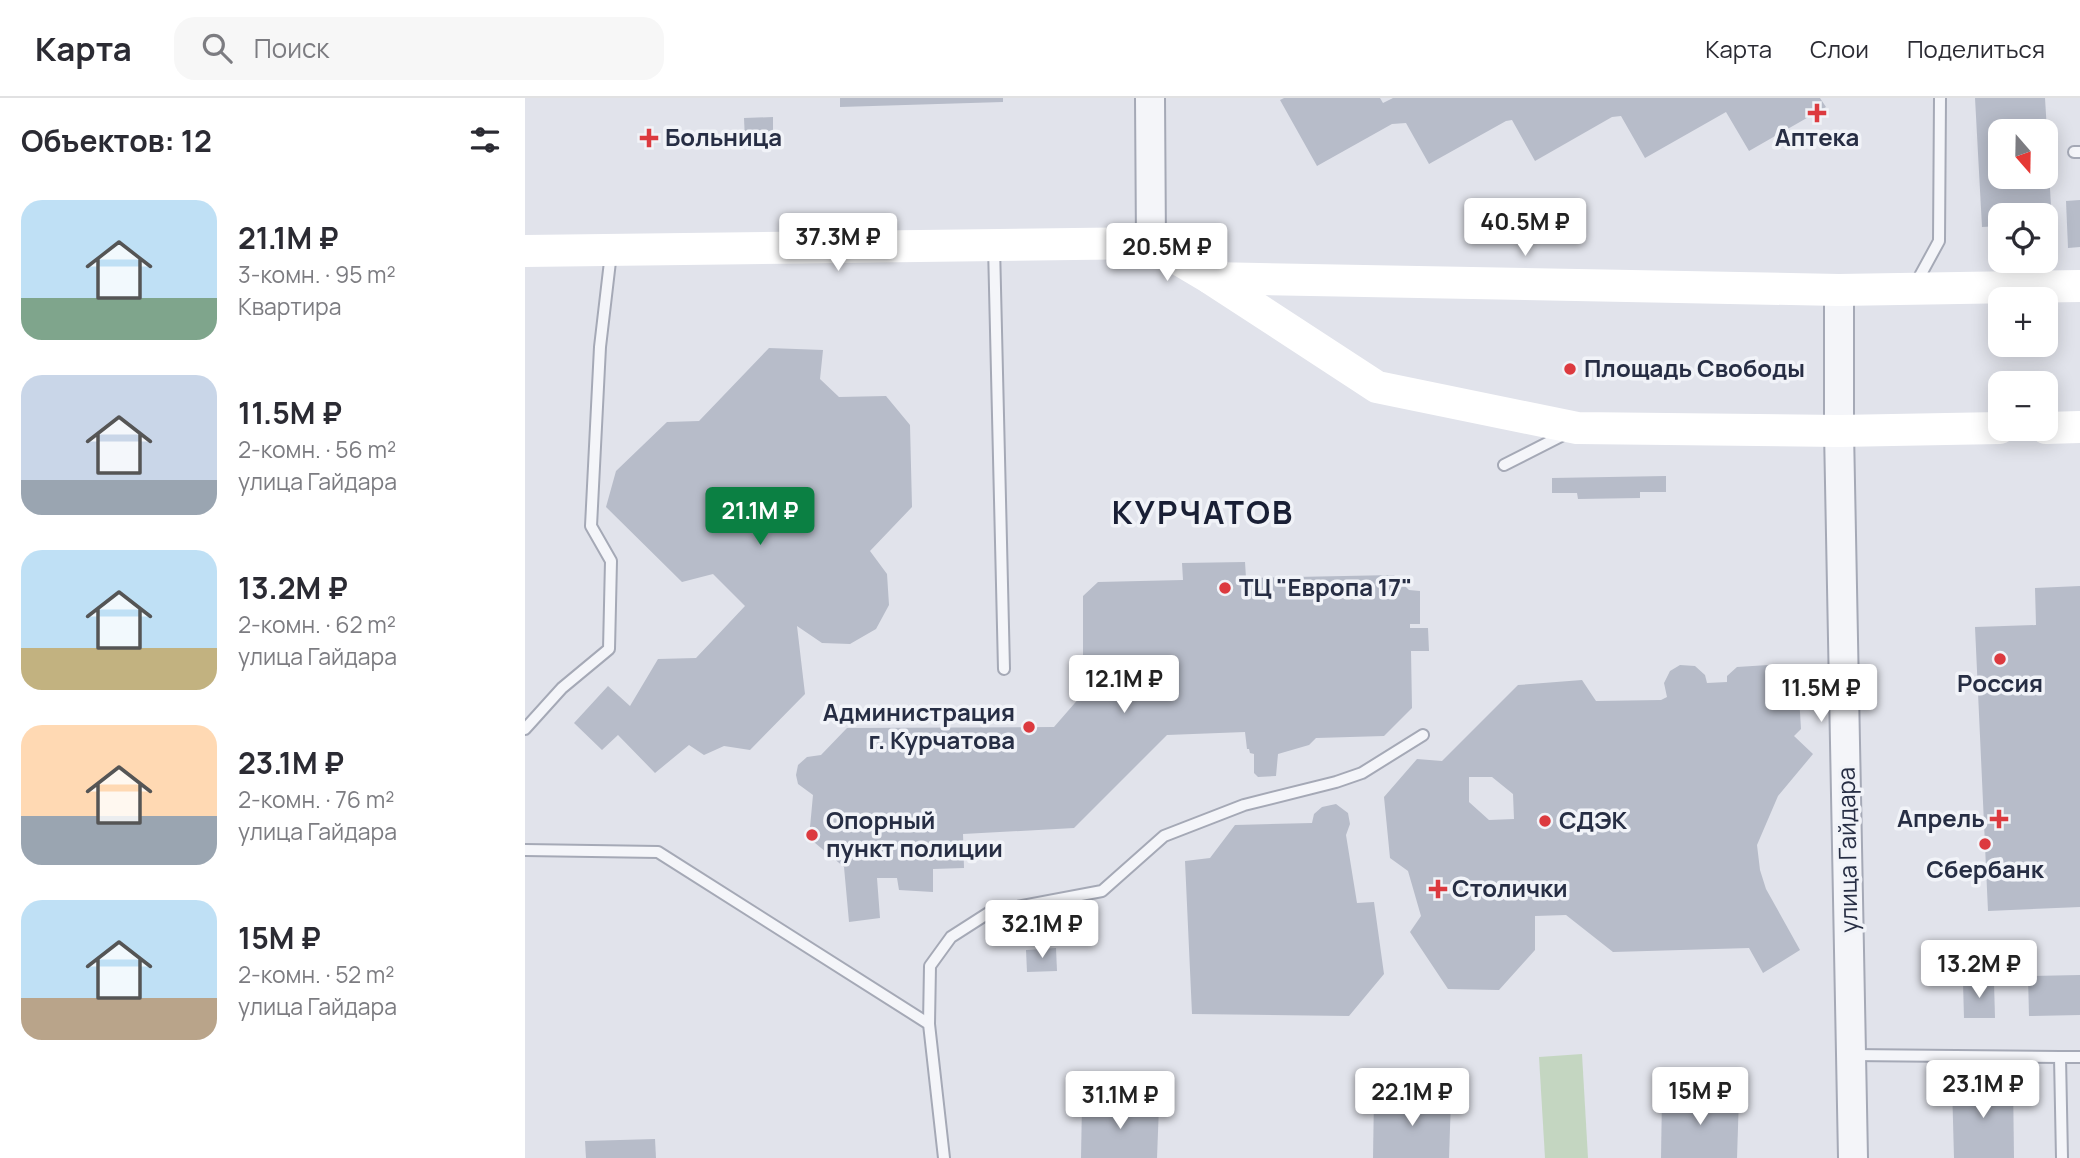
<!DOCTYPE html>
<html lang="ru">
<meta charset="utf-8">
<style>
:root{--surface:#fff;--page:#f7f7f7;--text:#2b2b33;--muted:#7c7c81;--line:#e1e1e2;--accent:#0b8043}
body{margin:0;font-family:Manrope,sans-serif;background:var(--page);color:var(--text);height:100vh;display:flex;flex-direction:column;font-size:26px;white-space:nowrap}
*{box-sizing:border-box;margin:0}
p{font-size:23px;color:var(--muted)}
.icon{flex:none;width:38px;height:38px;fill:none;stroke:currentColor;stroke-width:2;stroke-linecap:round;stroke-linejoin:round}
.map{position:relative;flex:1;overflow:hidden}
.panel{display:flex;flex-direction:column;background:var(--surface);width:525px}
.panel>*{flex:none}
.needle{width:46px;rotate:160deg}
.fabs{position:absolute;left:1463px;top:21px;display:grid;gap:14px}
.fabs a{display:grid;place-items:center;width:70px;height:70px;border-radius:14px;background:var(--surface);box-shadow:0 4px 18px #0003;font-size:35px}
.price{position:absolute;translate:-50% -60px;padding:0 16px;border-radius:7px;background:#fff;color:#222;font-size:23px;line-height:46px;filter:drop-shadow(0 2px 4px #0008)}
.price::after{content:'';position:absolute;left:50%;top:42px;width:21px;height:16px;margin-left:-10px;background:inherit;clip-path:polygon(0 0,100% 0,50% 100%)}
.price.on{background:var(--accent);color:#fff}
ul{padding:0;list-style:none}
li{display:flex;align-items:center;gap:21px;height:175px;padding:0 21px}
li span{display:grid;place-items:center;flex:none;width:196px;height:140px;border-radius:21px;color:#555}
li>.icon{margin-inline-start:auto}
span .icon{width:84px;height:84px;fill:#fffc;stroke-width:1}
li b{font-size:30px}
h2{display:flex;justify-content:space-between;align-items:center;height:84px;padding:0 21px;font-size:30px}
header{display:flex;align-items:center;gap:42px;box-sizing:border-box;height:98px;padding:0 35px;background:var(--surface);border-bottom:2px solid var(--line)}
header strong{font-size:33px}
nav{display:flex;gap:38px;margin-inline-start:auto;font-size:24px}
.search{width:490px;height:63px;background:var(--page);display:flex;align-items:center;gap:18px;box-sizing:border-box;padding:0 24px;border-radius:21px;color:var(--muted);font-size:26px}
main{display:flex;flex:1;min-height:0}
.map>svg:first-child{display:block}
.green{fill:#c4d6c1}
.building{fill:#b7bcc9;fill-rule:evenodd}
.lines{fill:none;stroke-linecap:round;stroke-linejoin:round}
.service-casing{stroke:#a5a9b6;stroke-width:14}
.tertiary-casing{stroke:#a5a9b6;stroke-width:32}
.service{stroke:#f4f5f9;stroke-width:10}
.tertiary{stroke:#f4f5f9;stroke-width:28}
.secondary{stroke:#fff;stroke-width:32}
.poi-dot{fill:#dc3a3f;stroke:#f1f3f8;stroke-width:2.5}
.labels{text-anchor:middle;stroke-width:7;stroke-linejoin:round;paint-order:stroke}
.poi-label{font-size:24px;font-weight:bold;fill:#272e44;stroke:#f1f3f8;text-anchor:start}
.street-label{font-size:24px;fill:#272e44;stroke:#f1f3f8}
.district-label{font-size:32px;font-weight:bold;letter-spacing:2px;fill:#191f35;stroke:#f1f3f8}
</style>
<header>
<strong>Карта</strong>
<div class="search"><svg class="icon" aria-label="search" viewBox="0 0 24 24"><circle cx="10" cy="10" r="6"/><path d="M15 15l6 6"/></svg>Поиск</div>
<nav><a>Карта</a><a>Слои</a><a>Поделиться</a></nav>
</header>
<main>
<section class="panel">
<h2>Объектов: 12<svg class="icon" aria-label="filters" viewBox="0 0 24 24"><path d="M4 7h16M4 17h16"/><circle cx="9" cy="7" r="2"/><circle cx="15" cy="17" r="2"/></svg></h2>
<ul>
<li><span style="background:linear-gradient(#bfe0f5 70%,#7fa58c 0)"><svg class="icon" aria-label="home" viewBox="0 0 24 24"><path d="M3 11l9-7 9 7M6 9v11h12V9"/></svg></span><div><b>21.1M ₽</b><p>3-комн. · 95 m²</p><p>Квартира</p></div></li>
<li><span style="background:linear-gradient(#c9d6e8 75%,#9aa5b1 0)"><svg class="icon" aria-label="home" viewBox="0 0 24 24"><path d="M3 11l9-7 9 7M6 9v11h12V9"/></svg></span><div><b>11.5M ₽</b><p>2-комн. · 56 m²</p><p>улица Гайдара</p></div></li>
<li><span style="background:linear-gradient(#bfe0f5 70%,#c2b280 0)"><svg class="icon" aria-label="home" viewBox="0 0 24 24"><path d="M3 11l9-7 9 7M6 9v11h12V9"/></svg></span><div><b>13.2M ₽</b><p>2-комн. · 62 m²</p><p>улица Гайдара</p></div></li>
<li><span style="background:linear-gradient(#ffd9b3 65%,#9aa5b1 0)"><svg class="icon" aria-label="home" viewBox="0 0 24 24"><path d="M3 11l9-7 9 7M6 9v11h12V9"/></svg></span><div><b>23.1M ₽</b><p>2-комн. · 76 m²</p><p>улица Гайдара</p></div></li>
<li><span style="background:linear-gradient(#bfe0f5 70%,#b9a48a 0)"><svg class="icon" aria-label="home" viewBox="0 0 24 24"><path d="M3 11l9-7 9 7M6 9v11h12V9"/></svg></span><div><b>15M ₽</b><p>2-комн. · 52 m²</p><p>улица Гайдара</p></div></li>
</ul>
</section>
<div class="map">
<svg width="1555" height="1060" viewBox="0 0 1555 1060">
<rect width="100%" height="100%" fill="#e1e3eb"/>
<!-- green -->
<polygon class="green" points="1057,956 1063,1060 1020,1060 1014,959"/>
<!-- building -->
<g class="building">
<polygon points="315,0 478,0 478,4 315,9"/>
<polygon points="759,0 855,0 858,5 868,0 1295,0 1301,9 1224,53 1201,14 1120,60 1096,18 1087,19 1010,63 987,22 981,23 904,66 881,25 867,26 792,68 755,2"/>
<polygon points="1450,0 1520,0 1522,33 1475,33 1475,79 1521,79 1521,57 1523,57 1527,125 1521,125 1521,117 1475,117 1475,128 1457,129"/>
<polygon points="248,19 248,42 220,43 219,20"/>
<polygon points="1555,102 1555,149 1543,150 1541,103"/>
<polygon points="244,250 298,252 295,281 314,299 361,298 385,327 387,409 345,453 362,476 364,507 351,531 325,546 297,545 272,528 280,596 225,652 199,648 179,657 164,647 130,675 93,637 77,652 49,625 83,588 105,608 133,561 171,560 220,508 188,476 157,484 81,409 91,373 142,324 174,323"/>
<polygon points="1141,378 1141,394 1115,394 1115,400 1053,401 1052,395 1027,395 1027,380"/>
<polygon points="720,464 721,480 869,477 884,492 895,493 895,526 885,526 885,530 903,530 904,553 886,553 887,610 859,638 791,640 784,647 753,656 751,678 733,679 729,675 729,656 725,655 724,651 722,651 720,634 642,637 549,730 438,736 439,770 408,771 408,794 374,792 372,780 352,780 355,820 324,824 319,769 284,740 288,697 273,686 271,677 273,667 282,659 296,657 322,630 529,629 569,583 556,572 560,567 558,565 558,498 573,484 658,482 657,465"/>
<polygon points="1555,488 1555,809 1463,813 1450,529 1511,527 1510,490"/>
<path d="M 1257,566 L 1257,582 L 1273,581 L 1276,631 L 1269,638 L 1288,656 L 1253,698 L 1232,747 L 1235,772 L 1241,791 L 1275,852 L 1238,875 L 1224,850 L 1088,854 L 1041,817 L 1010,818 L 1010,852 L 974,892 L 923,891 L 885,834 L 896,818 L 883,773 L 865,760 L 859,699 L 892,661 L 917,663 L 993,587 L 1057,582 L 1071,603 L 1136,602 L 1142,599 L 1139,585 L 1145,573 L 1155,567 L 1170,568 L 1180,577 L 1182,585 L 1202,584 L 1202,578 L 1212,569 ZM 944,679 L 967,679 L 988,696 L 989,721 L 964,722 L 944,704 Z"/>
<polygon points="811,706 823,715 825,726 821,737 832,805 849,804 859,876 824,918 667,916 660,763 685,760 710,727 787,725 789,716 797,709"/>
<polygon points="531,850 532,873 502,874 501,852"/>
<polygon points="1555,877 1555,917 1504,918 1503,878"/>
<polygon points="1438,884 1469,884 1470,920 1439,920"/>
<polygon points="1488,984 1489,1060 1429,1060 1427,986"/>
<polygon points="1137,998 1214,999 1212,1060 1136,1060"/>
<polygon points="849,999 926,1001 924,1060 848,1060"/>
<polygon points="557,1006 634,1008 632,1060 556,1060"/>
<polygon points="130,1041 131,1060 61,1060 60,1043"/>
</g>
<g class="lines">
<defs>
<g id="service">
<polyline points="1549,54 1555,54"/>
<polyline points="469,148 479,571"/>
<polyline points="1390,187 1414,143 1415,0"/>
<polyline points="979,367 1042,335"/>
<polyline points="0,631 37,590 84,551 86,463 66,428 75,249 86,155"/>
<polyline points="0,752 133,754 404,926 419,1060"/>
<polyline points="404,926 405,868 426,839 465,814 577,793 639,738 719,707 811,684 837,675 898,637"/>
<polyline points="1326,957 1535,959 1537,1060"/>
<polyline points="1535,959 1555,959"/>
</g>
<g id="tertiary">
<polyline points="625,0 626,145"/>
<polyline points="1314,192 1314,333 1328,1060"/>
</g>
</defs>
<!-- service casing -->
<use href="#service" class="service-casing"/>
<!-- tertiary casing -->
<use href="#tertiary" class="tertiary-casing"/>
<!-- service -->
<use href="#service" class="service"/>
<!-- tertiary -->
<use href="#tertiary" class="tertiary"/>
<!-- secondary -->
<g class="secondary">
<polyline points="0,153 626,145 685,180 852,289 1052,330 1314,333 1475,330"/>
<polyline points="685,180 1314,192 1555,188"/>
<polyline points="1521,330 1555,329"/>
</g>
</g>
<!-- markers -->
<g class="poi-dot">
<path d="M1288.5 4.5h7v7h7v7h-7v7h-7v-7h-7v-7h7z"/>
<path d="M120.5 29.5h7v7h7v7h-7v7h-7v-7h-7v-7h7z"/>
<circle cx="1045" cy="271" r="7"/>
<circle cx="700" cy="490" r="7"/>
<circle cx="1475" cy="561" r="7"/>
<circle cx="504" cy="629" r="7"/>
<path d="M1470.5 710.5h7v7h7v7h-7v7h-7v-7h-7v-7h7z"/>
<circle cx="1020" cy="723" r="7"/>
<circle cx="287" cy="737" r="7"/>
<circle cx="1460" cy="746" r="7"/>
<path d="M909.5 780.5h7v7h7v7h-7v7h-7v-7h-7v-7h7z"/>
</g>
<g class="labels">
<!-- poi labels -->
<g class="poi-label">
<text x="140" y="48">Больница</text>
<text x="1292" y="48" text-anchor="middle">Аптека</text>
<text x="1059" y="279">Площадь Свободы</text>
<text x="714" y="498">ТЦ "Европа 17"</text>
<text x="1475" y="594" text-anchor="middle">Россия</text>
<text x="490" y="623" text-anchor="end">Администрация<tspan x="490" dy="28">г. Курчатова</tspan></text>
<text x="1460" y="729" text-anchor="end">Апрель</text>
<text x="301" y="731">Опорный<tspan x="301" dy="28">пункт полиции</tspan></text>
<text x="1034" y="731">СДЭК</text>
<text x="1460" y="780" text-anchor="middle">Сбербанк</text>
<text x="927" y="799">Столички</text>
</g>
<!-- street labels -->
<g class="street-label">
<text transform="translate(1323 752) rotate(-91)" y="8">улица Гайдара</text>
</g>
<!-- district labels -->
<g class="district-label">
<text x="678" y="426">КУРЧАТОВ</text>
</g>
</g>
</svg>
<div class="fabs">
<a><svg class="needle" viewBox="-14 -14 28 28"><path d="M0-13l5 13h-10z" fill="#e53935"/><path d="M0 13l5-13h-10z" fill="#7c7c81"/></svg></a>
<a><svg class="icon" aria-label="locate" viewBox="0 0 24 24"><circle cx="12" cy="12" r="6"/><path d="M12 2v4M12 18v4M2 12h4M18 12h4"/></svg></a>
<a>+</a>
<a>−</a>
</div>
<b class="price" style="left:1000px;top:160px">40.5M ₽</b>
<b class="price" style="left:313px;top:175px">37.3M ₽</b>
<b class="price" style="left:642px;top:185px">20.5M ₽</b>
<b class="price on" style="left:235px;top:449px">21.1M ₽</b>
<b class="price" style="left:599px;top:617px">12.1M ₽</b>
<b class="price" style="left:1296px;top:626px">11.5M ₽</b>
<b class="price" style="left:517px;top:862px">32.1M ₽</b>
<b class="price" style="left:1454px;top:902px">13.2M ₽</b>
<b class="price" style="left:1458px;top:1022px">23.1M ₽</b>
<b class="price" style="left:1175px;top:1029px">15M ₽</b>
<b class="price" style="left:887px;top:1030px">22.1M ₽</b>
<b class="price" style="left:595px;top:1033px">31.1M ₽</b>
</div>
</main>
